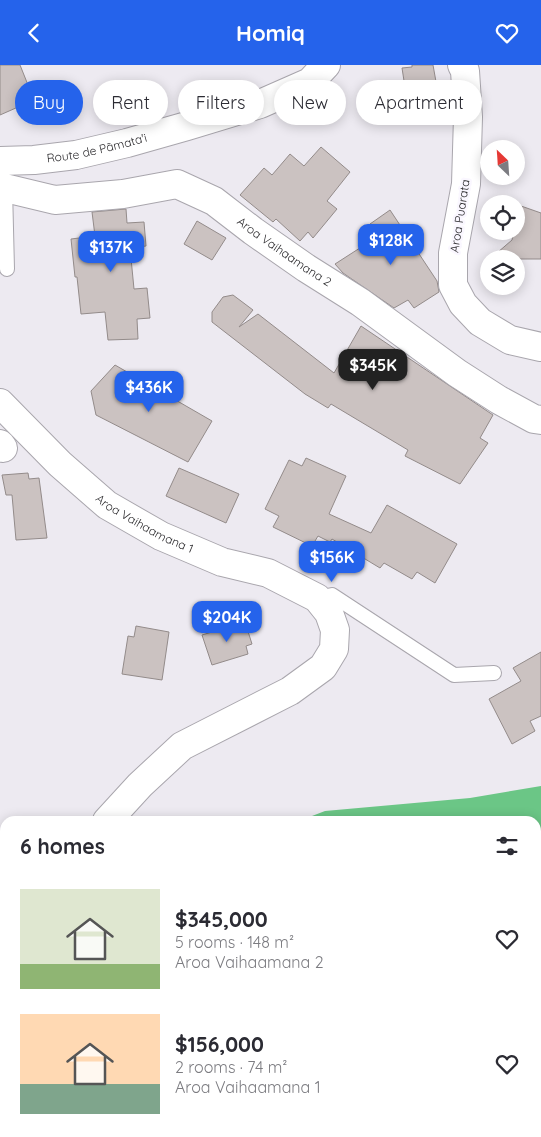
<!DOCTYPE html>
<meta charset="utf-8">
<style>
:root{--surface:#fff;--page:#f7f7f7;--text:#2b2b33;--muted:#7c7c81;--accent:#2563eb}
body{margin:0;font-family:Quicksand,sans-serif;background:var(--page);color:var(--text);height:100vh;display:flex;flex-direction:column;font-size:19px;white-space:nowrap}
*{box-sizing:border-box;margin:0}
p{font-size:16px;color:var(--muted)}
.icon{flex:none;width:28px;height:28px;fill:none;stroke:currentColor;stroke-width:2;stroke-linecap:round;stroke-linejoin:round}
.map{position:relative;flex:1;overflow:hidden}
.drawer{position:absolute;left:0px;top:751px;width:541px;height:321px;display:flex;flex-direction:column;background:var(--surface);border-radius:15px 15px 0 0;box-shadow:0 2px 12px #0003}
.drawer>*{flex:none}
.hud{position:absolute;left:15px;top:15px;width:511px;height:45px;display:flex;gap:10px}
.needle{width:32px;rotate:335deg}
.buttons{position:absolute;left:480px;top:75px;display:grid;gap:10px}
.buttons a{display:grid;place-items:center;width:45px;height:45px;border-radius:50%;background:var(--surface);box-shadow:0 2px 12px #0003;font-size:25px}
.price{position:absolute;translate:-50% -42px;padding:0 11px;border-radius:10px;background:var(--accent);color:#fff;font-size:16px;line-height:32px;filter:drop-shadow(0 1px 2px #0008)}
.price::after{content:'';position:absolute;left:50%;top:30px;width:15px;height:11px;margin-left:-8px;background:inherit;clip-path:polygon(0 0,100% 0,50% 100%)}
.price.current{background:#222;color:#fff}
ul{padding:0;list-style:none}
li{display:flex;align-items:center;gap:15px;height:125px;padding:0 20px}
li span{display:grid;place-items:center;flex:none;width:140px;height:100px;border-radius:0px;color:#555}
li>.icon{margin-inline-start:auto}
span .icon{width:60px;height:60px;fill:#fffc;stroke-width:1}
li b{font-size:21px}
h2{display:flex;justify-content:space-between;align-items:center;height:60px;padding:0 20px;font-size:21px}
.chip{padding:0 18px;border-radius:22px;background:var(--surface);box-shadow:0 2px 12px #0003;font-size:18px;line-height:45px}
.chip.current{background:var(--accent);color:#fff}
header{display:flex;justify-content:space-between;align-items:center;height:65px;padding:0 20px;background:var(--accent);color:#fff;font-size:22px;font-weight:700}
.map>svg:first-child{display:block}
.forest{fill:#6bc686}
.building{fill:#cbc2c1;stroke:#938b8a}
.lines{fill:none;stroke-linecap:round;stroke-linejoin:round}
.service-casing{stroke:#a9a6ad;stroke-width:16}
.minor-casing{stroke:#a9a6ad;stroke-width:30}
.secondary-casing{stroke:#a9a6ad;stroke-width:30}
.service{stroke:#fff;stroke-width:14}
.minor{stroke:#fff;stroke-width:28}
.secondary{stroke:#fff;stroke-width:28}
.labels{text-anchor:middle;stroke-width:5;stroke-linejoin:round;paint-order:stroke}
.street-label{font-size:12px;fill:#2b2a2d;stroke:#faf7ff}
</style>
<header><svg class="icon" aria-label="back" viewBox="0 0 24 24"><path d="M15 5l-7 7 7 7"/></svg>Homiq<svg class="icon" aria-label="heart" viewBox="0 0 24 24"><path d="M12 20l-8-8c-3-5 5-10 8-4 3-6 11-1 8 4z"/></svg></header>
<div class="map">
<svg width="541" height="1072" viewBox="0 0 541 1072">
<rect width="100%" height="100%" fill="#edeaf1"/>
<!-- forest -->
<g class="forest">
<polygon points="541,721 541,1072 527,1072 515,1068 536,1068 536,756 299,756 325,746 470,733"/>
<polygon points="0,822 5,824 5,1068 186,1068 190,1072 0,1072"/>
</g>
<!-- building -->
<g class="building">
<polygon points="0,0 20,0 34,35 0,50"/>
<polygon points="412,0 433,0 440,39 409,48 402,3 412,2"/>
<polygon points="321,82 350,107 327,136 337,144 313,173 308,167 300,176 276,154 273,157 240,130 264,103 272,110 290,89 304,101"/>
<polygon points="521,141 541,148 541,194 490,194 512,175 514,166 516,166 516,159"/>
<polygon points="126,144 127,158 144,157 146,181 130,183 134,224 147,223 150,253 137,254 138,274 108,275 105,247 81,249 77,212 75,212 71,174 95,171 92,147"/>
<polygon points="390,145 437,216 439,227 414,243 408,235 394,243 343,208 335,199 377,172 370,159"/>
<polygon points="197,156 226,173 212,195 184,179"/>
<polygon points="233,230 253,245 239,262 258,249 334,308 361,261 493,350 480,373 488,378 460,419 405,391 408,385 331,339 328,343 305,329 212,257 212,247 223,232"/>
<polygon points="115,300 212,356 188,397 96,350 91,326"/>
<polygon points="306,393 346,411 329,449 371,468 387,440 457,479 435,518 417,507 412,514 384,498 380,503 332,474 330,477 318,471 312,481 273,462 279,451 265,444 289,395 302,401"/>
<polygon points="179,403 239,429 226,458 166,431"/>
<polygon points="28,408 29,414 39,413 47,473 16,475 12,430 6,430 2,410"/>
<polygon points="245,557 252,579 246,581 248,589 212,600 202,570"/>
<polygon points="136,561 169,567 162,615 122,609 128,571 134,572"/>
<polygon points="541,587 541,651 530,656 535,666 512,679 489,634 521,616 513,603"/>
</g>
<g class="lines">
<defs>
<g id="service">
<polyline points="5,123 7,204"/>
<polyline points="317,533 332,530 454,610 494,608"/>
</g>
<g id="minor">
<polyline points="462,0 465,6 468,52 466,119 453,188 453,220 463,239 480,257 510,275 541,282"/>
<path id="s1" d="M 0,120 L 5,123 L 55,135 L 123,129 L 177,119 L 214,136 L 253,166 L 306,203 L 360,237 L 457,308 L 499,335 L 534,354 L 541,355"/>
<path id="s2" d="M 0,338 L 60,399 L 107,440 L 161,471 L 222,497 L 268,508 L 317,533 L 329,548 L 335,565 L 334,584 L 323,602 L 290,626 L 182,681 L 140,720 L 107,756"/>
<polyline points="0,379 3,383"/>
<polyline points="445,1068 460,1072"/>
</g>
<g id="secondary">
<path id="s3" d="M 0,96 L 34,95 L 76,90 L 127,78 L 187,61 L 260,39 L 310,17 L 326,0"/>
</g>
</defs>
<!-- service casing -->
<use href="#service" class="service-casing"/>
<!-- minor casing -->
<use href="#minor" class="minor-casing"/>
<!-- secondary casing -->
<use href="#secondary" class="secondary-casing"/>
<!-- service -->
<use href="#service" class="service"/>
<!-- minor -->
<use href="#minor" class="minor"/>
<!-- secondary -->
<use href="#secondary" class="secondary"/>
</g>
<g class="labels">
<!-- street labels -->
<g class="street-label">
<text dy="4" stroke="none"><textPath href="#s3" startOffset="98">Route de Pāmata'i</textPath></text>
<text transform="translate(460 151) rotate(-81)" y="4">Aroa Puarata</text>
<text dy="4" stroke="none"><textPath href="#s1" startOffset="308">Aroa Vaihaamana 2</textPath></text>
<text dy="4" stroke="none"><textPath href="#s2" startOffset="190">Aroa Vaihaamana 1</textPath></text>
</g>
</g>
</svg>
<div class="buttons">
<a><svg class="needle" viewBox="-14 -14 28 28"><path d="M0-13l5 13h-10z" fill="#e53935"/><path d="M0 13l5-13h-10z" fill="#7c7c81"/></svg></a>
<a><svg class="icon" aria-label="locate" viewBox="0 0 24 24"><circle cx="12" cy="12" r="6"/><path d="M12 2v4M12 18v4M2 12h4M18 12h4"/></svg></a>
<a><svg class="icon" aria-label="layers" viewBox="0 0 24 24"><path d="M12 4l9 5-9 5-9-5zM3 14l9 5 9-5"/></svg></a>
</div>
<b class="price" style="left:391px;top:201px">$128K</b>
<b class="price" style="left:111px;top:208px">$137K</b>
<b class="price current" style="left:373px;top:326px">$345K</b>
<b class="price" style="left:149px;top:348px">$436K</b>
<b class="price" style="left:332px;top:518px">$156K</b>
<b class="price" style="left:227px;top:578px">$204K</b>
<div class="hud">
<a class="chip current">Buy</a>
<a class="chip">Rent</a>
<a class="chip">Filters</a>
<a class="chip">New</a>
<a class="chip">Apartment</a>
</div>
<section class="drawer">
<h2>6 homes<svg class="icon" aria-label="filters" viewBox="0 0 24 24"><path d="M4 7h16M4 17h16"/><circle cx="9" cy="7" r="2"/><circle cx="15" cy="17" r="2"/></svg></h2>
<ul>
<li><span style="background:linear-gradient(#dfe7d0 75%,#8fb573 0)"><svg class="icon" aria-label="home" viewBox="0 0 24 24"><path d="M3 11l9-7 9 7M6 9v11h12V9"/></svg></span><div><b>$345,000</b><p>5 rooms · 148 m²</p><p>Aroa Vaihaamana 2</p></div><svg class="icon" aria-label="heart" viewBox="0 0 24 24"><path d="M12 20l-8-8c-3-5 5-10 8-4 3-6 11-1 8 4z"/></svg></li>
<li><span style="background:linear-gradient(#ffd9b3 70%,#7fa58c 0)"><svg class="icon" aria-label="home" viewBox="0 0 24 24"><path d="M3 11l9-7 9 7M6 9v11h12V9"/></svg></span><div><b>$156,000</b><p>2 rooms · 74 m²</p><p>Aroa Vaihaamana 1</p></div><svg class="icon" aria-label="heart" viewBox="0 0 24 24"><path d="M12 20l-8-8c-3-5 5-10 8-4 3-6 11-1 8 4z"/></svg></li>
</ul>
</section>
</div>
